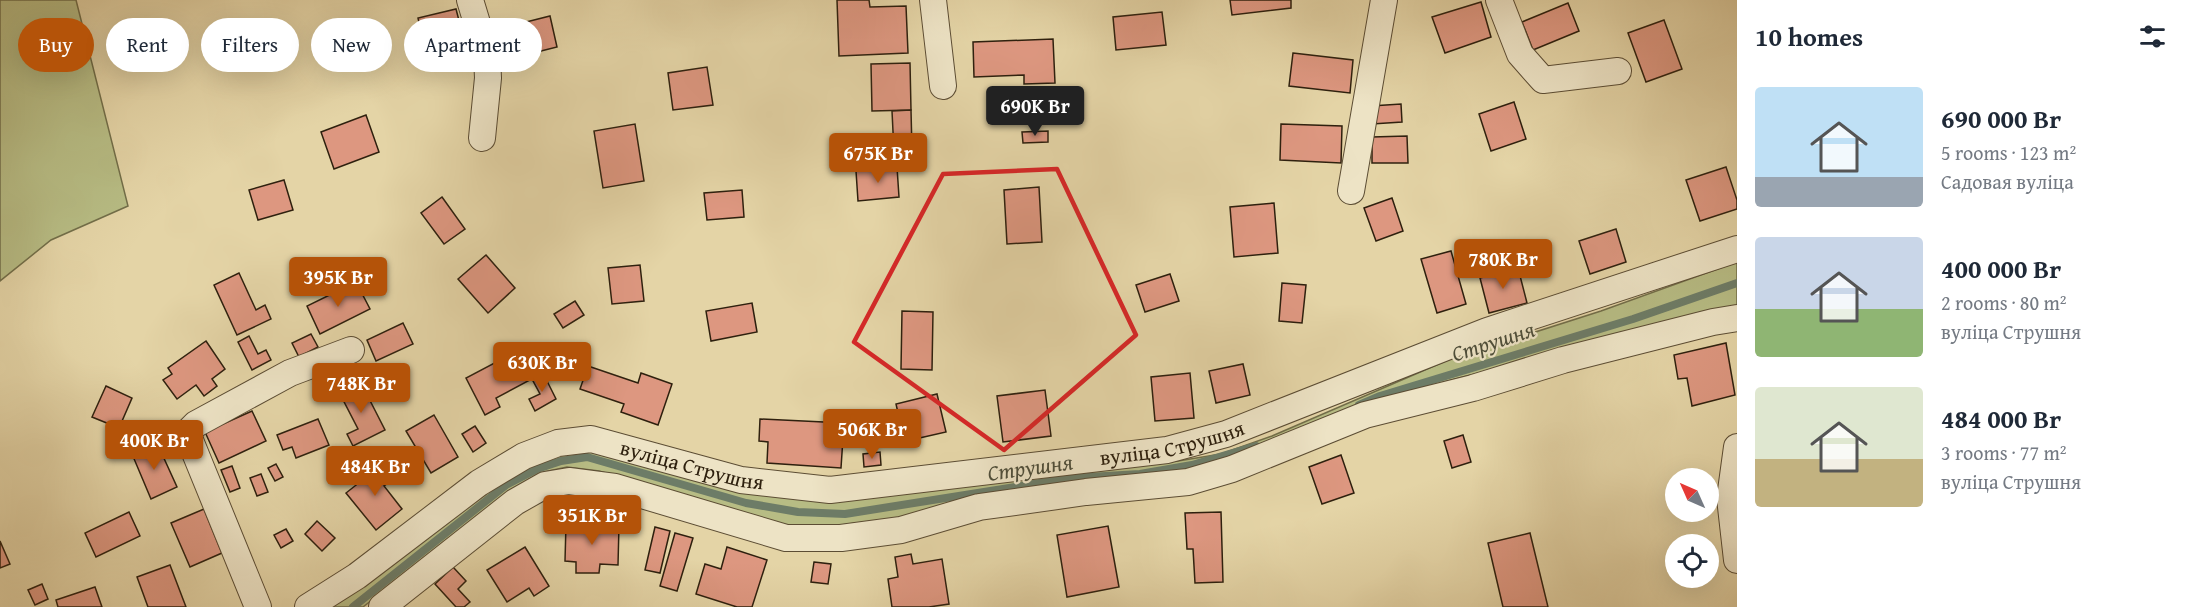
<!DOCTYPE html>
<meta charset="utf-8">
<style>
:root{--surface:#fff;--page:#f6f6f7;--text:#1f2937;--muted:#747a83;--accent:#b45309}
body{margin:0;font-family:"Gentium Book Plus",serif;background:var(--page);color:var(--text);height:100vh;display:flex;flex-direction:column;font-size:22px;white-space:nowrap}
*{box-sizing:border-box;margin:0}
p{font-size:20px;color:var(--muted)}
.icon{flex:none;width:33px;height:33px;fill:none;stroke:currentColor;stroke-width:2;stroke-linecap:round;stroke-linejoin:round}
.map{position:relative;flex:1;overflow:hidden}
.sheet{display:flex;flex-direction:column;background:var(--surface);width:450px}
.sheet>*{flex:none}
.banner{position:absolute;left:18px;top:18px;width:570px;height:54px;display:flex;gap:12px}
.needle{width:39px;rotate:315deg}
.controls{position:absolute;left:1665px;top:468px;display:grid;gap:12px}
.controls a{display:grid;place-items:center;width:54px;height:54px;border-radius:50%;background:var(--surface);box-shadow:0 6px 24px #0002;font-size:30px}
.price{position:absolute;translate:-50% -51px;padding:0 14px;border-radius:6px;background:var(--accent);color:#fff;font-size:20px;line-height:39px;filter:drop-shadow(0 2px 3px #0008)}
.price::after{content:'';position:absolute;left:50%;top:36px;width:18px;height:14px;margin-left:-9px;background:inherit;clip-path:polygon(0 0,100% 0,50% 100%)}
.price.active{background:#222;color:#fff}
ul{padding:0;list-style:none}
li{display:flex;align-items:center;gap:18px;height:150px;padding:0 18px}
li span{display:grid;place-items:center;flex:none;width:168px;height:120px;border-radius:6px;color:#555}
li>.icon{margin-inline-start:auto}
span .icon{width:72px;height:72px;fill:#fffc;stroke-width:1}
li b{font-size:26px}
h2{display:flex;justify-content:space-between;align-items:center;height:72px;padding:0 18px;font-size:26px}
.chip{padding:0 21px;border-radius:27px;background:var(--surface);box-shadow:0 6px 24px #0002;font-size:21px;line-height:54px}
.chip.active{background:var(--accent);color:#fff}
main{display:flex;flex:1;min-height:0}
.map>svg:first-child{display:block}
.green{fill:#b7bc84;stroke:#726e49;stroke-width:1.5}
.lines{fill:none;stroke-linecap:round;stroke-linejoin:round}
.stream{stroke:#6d7c67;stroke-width:8}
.building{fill:#dd9780;stroke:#2e200e;stroke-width:1.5}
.minor-casing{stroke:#5c4d34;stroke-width:28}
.minor{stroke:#ede3c5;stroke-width:26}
.marked{fill:none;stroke:#d62828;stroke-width:4.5;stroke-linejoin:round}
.labels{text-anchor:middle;stroke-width:4.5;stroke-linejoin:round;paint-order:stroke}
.street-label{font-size:21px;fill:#2e200e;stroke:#ede3c5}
.water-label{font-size:22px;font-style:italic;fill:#4e4e3a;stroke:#ede3c5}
</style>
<main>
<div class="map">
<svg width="1737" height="607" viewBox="0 0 1737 607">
<rect width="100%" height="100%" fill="#e4d4a6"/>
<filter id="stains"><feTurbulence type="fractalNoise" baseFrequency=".00333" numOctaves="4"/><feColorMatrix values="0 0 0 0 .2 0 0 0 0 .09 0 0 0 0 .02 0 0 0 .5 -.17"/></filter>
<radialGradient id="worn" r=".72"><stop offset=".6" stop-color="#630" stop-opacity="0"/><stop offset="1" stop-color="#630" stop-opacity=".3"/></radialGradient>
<!-- green -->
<g class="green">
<polygon points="0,0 76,0 128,206 51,240 0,281"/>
<polygon points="1737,262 1737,307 1455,379 1373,402 1194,470 897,518 833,526 792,527 599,471 567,467 544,472 510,491 363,607 327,607 517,470 580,448 729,487 1178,461 1221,454 1272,436 1448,360 1601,311"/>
</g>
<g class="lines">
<!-- stream -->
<g class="stream">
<polyline points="1359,405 1380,396 1633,319 1737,283"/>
<polyline points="353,607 506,485 537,469 561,461 587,457 746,503 798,512 845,514 1071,478 1140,474 1192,465 1256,446"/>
</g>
</g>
<!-- building -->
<g class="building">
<polygon points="837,0 869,0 870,7 906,6 908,53 839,56"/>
<polygon points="1230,0 1291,0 1291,8 1232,15"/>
<polygon points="1481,2 1491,37 1445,53 1432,17"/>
<polygon points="1568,3 1579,31 1533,50 1522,22"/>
<polygon points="456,9 463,36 424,45 418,18"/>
<polygon points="1162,12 1166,45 1116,50 1113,17"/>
<polygon points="550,16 557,47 525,55 518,24"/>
<polygon points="1664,20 1682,69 1646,82 1628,33"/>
<polygon points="1053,39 1055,83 1024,84 1024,75 974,77 973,42"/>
<polygon points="1293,53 1353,60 1350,93 1289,86"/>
<polygon points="910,63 911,110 872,111 871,64"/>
<polygon points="707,67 713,105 673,110 668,73"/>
<polygon points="1514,102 1526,139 1491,151 1479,114"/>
<polygon points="1401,104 1402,122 1372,124 1371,106"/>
<polygon points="911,110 912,151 894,152 892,111"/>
<polygon points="366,115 379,152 334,169 321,132"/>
<polygon points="635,124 644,181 603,188 594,131"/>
<polygon points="1281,124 1342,126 1341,163 1280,160"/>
<polygon points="1048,131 1048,142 1023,143 1022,132"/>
<polygon points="1407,136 1408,163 1372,163 1372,137"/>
<polygon points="897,167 899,197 858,201 856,171"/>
<polygon points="1726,167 1737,200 1737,209 1700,221 1686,180"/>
<polygon points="284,180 293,210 258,220 249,190"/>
<polygon points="1039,187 1042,242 1007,244 1004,190"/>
<polygon points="742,190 744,217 707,220 704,193"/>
<polygon points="442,197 465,229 444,244 421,213"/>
<polygon points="1392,198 1403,231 1376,241 1364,208"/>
<polygon points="1274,203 1278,253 1234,257 1230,207"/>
<polygon points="1616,229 1626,262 1590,274 1579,241"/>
<polygon points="1451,251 1466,304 1437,313 1421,259"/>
<polygon points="486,255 515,288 488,313 458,279"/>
<polygon points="640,265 644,301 612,304 608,268"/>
<polygon points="1518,268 1527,303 1489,313 1480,278"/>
<polygon points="239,273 256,310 265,305 271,319 237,335 214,285"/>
<polygon points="1170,274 1179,301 1145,312 1136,285"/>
<polygon points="356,282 370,309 320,334 307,306"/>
<polygon points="1282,283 1306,285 1302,323 1279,321"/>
<polygon points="575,301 584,315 563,328 554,314"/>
<polygon points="752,303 757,332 711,341 706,311"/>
<polygon points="902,311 933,312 932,370 901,369"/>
<polygon points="403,323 413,344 376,361 367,340"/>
<polygon points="311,334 318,347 299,357 292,343"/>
<polygon points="249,336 258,354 266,350 271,360 252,370 238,342"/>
<polygon points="206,341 225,369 212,379 217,386 204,396 196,385 177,399 163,380 172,374 168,368"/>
<polygon points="1726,343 1735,395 1692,406 1687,378 1678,379 1674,355"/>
<polygon points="529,345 543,373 496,398 500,407 485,415 466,378"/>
<polygon points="1243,364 1250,395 1216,403 1209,371"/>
<polygon points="588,366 638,383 641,373 672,384 658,425 621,412 624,404 580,389"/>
<polygon points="543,373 556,399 535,411 529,399 540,394 532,379"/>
<polygon points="1190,373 1194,418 1155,421 1151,377"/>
<polygon points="360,381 385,430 353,446 347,434 358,429 339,392"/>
<polygon points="106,386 132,398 119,428 92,417"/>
<polygon points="1045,390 1051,436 1003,442 997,396"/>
<polygon points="937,394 946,432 893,444 890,429 901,426 896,404"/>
<polygon points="252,411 266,441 219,463 205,432"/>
<polygon points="434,415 458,457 431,473 406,431"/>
<polygon points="318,419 329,445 296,458 292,447 283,450 277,435"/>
<polygon points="760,419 844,423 841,468 767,463 768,442 759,441"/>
<polygon points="475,426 486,443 473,452 462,434"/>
<polygon points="1463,435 1471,462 1452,468 1444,441"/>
<polygon points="157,443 177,487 151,499 132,454"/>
<polygon points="880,452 881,465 864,467 863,454"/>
<polygon points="1341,455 1354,493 1322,504 1309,467"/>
<polygon points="384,463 395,478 384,486 402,509 376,530 346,493"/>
<polygon points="276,464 283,477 275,481 268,468"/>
<polygon points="232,466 240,488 230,492 221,470"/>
<polygon points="261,474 268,492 257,496 250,478"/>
<polygon points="204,509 222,553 190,567 171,523"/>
<polygon points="129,512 140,536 96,557 85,533"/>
<polygon points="1221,512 1223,582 1195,583 1193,549 1187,549 1185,513"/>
<polygon points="317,521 335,538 322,551 305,534"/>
<polygon points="566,524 619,525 618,565 600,564 599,573 576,573 576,562 565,561"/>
<polygon points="1108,526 1119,587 1067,597 1057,535"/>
<polygon points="655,527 670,531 660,573 645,570"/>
<polygon points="286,529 293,541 281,548 274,535"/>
<polygon points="675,533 693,538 677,591 660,586"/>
<polygon points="1530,533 1548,607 1503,607 1488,543"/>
<polygon points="0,541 10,564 0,568"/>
<polygon points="525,547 549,586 534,596 529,588 507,602 487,570"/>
<polygon points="727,547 767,560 752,607 737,607 696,594 705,564 721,569"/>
<polygon points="911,554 913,564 942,559 949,604 929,607 892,607 888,579 898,577 895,557"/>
<polygon points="814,562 831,564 828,584 811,582"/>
<polygon points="170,565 186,607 148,607 137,577"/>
<polygon points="453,567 466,581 458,589 470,602 464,607 456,607 435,584"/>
<polygon points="42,584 48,599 35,605 28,590"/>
<polygon points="95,587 102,607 58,607 56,600"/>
</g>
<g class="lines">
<defs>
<g id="minor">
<polyline points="470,0 487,56 488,78 482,138"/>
<polyline points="933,0 943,86"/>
<polyline points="1499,0 1520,54 1543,80 1618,71"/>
<polyline points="1351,191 1384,0"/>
<polyline points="1737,447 1730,498 1737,560"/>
<polyline points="258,607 187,433 196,424 290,373 351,350"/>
<path id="s1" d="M 308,607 L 357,576 L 479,483 L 524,456 L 558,443 L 591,439 L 741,480 L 830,490 L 1167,450 L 1226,434 L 1487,331 L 1737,249"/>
<polyline points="382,607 515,502 545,485 569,481 615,487 786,538 841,538 901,530 979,507 1086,492 1188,482 1232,469 1365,415 1473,388 1563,360 1713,322 1737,318"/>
</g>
</defs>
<!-- minor casing -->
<use href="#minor" class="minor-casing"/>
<!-- minor -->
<use href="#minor" class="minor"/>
</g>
<!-- marked area -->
<path class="marked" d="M 1057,169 L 1136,335 L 1004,450 L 854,342 L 943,174 Z"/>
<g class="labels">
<!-- street labels -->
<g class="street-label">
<text dy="7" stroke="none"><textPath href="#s1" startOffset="924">вуліца Струшня</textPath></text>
<text dy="7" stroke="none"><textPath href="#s1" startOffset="438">вуліца Струшня</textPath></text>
</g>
<!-- water labels -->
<g class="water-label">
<text transform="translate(1493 341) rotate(-18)" y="8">Струшня</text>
<text transform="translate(1030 467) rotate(-8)" y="8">Струшня</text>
</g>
</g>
<rect width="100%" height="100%" filter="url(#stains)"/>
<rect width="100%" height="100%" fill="url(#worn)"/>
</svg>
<div class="controls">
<a><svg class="needle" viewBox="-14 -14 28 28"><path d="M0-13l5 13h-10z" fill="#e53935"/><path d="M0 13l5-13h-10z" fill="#747a83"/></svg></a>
<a><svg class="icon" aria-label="locate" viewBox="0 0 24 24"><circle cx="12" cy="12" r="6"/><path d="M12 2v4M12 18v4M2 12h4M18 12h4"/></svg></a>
</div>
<b class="price active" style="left:1035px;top:137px">690K Br</b>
<b class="price" style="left:878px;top:184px">675K Br</b>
<b class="price" style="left:1503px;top:290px">780K Br</b>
<b class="price" style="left:338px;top:308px">395K Br</b>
<b class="price" style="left:542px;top:393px">630K Br</b>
<b class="price" style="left:361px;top:414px">748K Br</b>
<b class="price" style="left:872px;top:460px">506K Br</b>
<b class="price" style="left:154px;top:471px">400K Br</b>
<b class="price" style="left:375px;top:497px">484K Br</b>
<b class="price" style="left:592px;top:546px">351K Br</b>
<div class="banner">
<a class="chip active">Buy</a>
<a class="chip">Rent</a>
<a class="chip">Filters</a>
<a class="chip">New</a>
<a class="chip">Apartment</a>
</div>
</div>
<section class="sheet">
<h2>10 homes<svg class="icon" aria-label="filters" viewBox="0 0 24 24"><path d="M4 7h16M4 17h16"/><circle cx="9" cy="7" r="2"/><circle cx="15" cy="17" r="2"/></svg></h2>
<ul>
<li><span style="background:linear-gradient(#bfe0f5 75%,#9aa5b1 0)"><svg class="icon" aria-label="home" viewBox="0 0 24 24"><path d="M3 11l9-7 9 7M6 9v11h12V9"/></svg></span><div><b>690 000 Br</b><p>5 rooms · 123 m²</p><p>Садовая вуліца</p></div></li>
<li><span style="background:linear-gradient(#c9d6e8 60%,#8fb573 0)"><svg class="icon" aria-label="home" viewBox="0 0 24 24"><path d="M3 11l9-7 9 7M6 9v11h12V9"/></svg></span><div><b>400 000 Br</b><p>2 rooms · 80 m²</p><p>вуліца Струшня</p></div></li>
<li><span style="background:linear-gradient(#dfe7d0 60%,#c2b280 0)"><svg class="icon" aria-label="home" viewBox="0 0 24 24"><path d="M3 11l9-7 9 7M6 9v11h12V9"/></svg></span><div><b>484 000 Br</b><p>3 rooms · 77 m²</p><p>вуліца Струшня</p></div></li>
</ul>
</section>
</main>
